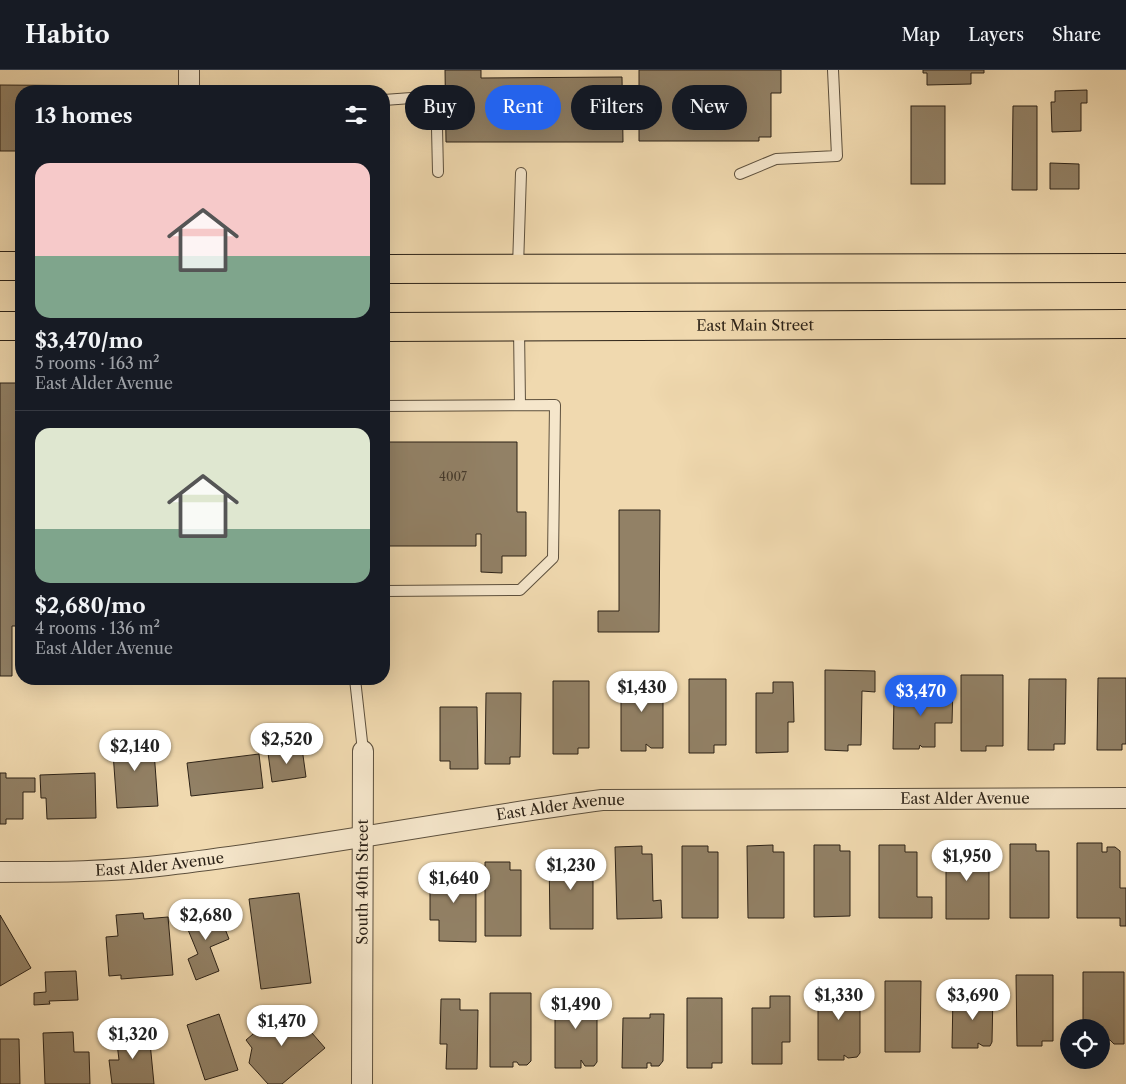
<!DOCTYPE html>
<meta charset="utf-8">
<style>
:root{--surface:#171b24;--page:#20242c;--text:#f1f3f6;--muted:#9ea1a6;--line:#363941;--accent:#2563eb}
body{margin:0;font-family:"Libre Caslon Text",serif;background:var(--page);color:var(--text);height:100vh;display:flex;flex-direction:column;font-size:19px;white-space:nowrap}
*{box-sizing:border-box;margin:0}
p{font-size:16px;color:var(--muted)}
.icon{flex:none;width:28px;height:28px;fill:none;stroke:currentColor;stroke-width:2;stroke-linecap:round;stroke-linejoin:round}
.map{position:relative;flex:1;overflow:hidden}
.details{position:absolute;left:15px;top:15px;width:375px;height:600px;display:flex;flex-direction:column;background:var(--surface);border-radius:20px;box-shadow:0 5px 20px #0002}
.details>*{flex:none}
.hud{position:absolute;left:405px;top:15px;width:475px;height:45px;display:flex;gap:10px}
.buttons{position:absolute;left:1060px;top:949px;display:grid;gap:10px}
.buttons a{display:grid;place-items:center;width:50px;height:50px;border-radius:50%;background:var(--surface);box-shadow:0 5px 20px #0002;font-size:25px}
.price{position:absolute;translate:-50% -42px;padding:0 11px;border-radius:18px;background:#fff;color:#222;font-size:16px;line-height:32px;filter:drop-shadow(0 1px 2px #0008)}
.price::after{content:'';position:absolute;left:50%;top:30px;width:15px;height:11px;margin-left:-8px;background:inherit;clip-path:polygon(0 0,100% 0,50% 100%)}
.price.selected{background:var(--accent);color:#fff}
ul{padding:0;list-style:none}
li{display:grid;align-content:center;gap:10px;height:265px;padding:0 20px}
li+li{border-top:1px solid var(--line)}
li span{display:grid;place-items:center;height:155px;border-radius:15px;color:#555}
li>.icon{margin-inline-start:auto}
span .icon{width:90px;height:90px;fill:#fffc;stroke-width:1}
li b{font-size:21px}
h2{display:flex;justify-content:space-between;align-items:center;height:60px;padding:0 20px;font-size:21px}
.tag{padding:0 18px;border-radius:22px;background:var(--surface);box-shadow:0 5px 20px #0002;font-size:18px;line-height:45px}
.tag.selected{background:var(--accent);color:#fff}
header{display:flex;align-items:center;gap:30px;box-sizing:border-box;height:70px;padding:0 25px;background:var(--surface);border-bottom:1px solid var(--line)}
header strong{font-size:24px}
nav{display:flex;gap:28px;margin-inline-start:auto;font-size:18px}
.map>svg:first-child{display:block}
.building{fill:#928166;stroke:#2c2217}
.lines{fill:none;stroke-linecap:round;stroke-linejoin:round}
.lane-casing{stroke:#5d503d;stroke-width:12}
.street-casing{stroke:#5d503d;stroke-width:22}
.primary-casing{stroke:#2c2217;stroke-width:30}
.lane{stroke:#f5e6cb;stroke-width:10}
.street{stroke:#f5e6cb;stroke-width:20}
.primary{stroke:#f0d9af;stroke-width:28}
.labels{text-anchor:middle;stroke-width:5;stroke-linejoin:round;paint-order:stroke}
.number-label{font-size:12px;fill:#463a2b}
.street-label{font-size:15px;fill:#2c2217;stroke:#f5e6cb}
</style>
<header>
<strong>Habito</strong>
<nav><a>Map</a><a>Layers</a><a>Share</a></nav>
</header>
<div class="map">
<svg width="1126" height="1014" viewBox="0 0 1126 1014">
<rect width="100%" height="100%" fill="#f0d9af"/>
<filter id="stains"><feTurbulence type="fractalNoise" baseFrequency=".004" numOctaves="4"/><feColorMatrix values="0 0 0 0 .2 0 0 0 0 .09 0 0 0 0 .02 0 0 0 .5 -.17"/></filter>
<radialGradient id="worn" r=".72"><stop offset=".6" stop-color="#630" stop-opacity="0"/><stop offset="1" stop-color="#630" stop-opacity=".3"/></radialGradient>
<!-- building -->
<g class="building">
<polygon points="445,0 481,0 481,8 622,7 623,72 446,72"/>
<polygon points="639,0 781,0 781,23 771,23 771,67 759,67 759,71 639,71"/>
<polygon points="923,0 984,0 984,3 971,3 971,14 927,15 927,3 923,3"/>
<polygon points="0,15 132,16 132,21 21,21 21,81 0,81"/>
<polygon points="1087,20 1087,33 1081,33 1081,61 1052,62 1051,32 1055,32 1055,21"/>
<rect x="911" y="36" width="34" height="78"/>
<polygon points="1013,36 1037,36 1037,120 1012,120"/>
<polygon points="1050,93 1079,94 1079,119 1050,119"/>
<polygon points="0,313 21,313 21,556 12,556 12,606 0,606"/>
<polygon points="389,372 517,372 517,442 526,442 526,486 502,486 502,503 481,502 481,464 476,464 476,476 388,476"/>
<polygon points="619,440 660,440 659,562 598,562 598,541 619,541"/>
<polygon points="825,600 875,601 875,622 862,621 861,675 848,675 848,681 825,680"/>
<polygon points="961,605 1003,605 1003,676 986,676 986,681 961,681"/>
<polygon points="621,607 663,607 663,678 651,678 646,674 646,681 621,681"/>
<polygon points="1098,608 1126,608 1126,674 1122,674 1122,680 1097,680"/>
<polygon points="236,609 278,609 278,613 236,614"/>
<polygon points="689,609 726,609 726,675 714,675 714,683 689,683"/>
<polygon points="1029,609 1066,609 1065,674 1054,674 1054,680 1028,680"/>
<polygon points="553,611 589,611 589,678 578,678 578,684 553,684"/>
<polygon points="773,612 793,612 794,652 788,652 788,682 756,683 756,623 773,623"/>
<polygon points="922,616 953,617 952,653 935,653 935,677 922,677 920,675 919,679 893,679 894,627 919,627 920,624 922,624"/>
<polygon points="486,623 521,623 520,687 510,687 510,694 485,694"/>
<polygon points="440,637 477,637 478,699 450,699 450,691 440,691"/>
<polygon points="153,667 158,736 117,738 112,669"/>
<polygon points="302,678 306,707 272,712 268,683"/>
<polygon points="259,684 263,718 191,726 187,693"/>
<polygon points="0,703 6,703 6,708 35,708 35,722 23,722 23,749 6,749 6,754 0,754"/>
<polygon points="95,703 96,748 47,749 46,728 41,728 40,705"/>
<polygon points="1077,773 1102,773 1102,782 1107,782 1107,777 1115,777 1120,781 1120,818 1126,818 1126,856 1120,856 1120,848 1077,848"/>
<polygon points="946,774 971,774 971,781 976,781 976,777 989,777 989,849 946,849"/>
<polygon points="1010,774 1036,774 1036,781 1049,781 1049,848 1010,848"/>
<polygon points="773,775 773,782 784,782 784,848 748,848 747,776"/>
<polygon points="814,775 840,775 840,781 850,781 850,846 814,847"/>
<polygon points="879,775 905,775 905,782 917,782 917,827 932,827 932,848 879,848"/>
<polygon points="642,776 642,784 652,784 653,831 661,830 662,848 617,849 615,777"/>
<polygon points="682,776 708,776 708,782 718,782 718,848 682,848"/>
<polygon points="549,782 576,782 576,789 580,789 580,784 588,784 593,788 593,859 550,859"/>
<polygon points="485,792 510,792 510,800 521,800 521,866 485,866"/>
<polygon points="430,800 476,800 476,872 439,871 439,850 430,850"/>
<polygon points="299,823 311,913 261,919 249,829"/>
<polygon points="216,836 229,869 210,877 219,901 196,910 188,889 198,884 184,850"/>
<polygon points="143,843 144,849 168,847 173,905 121,909 121,905 109,906 106,867 118,866 116,845"/>
<polygon points="0,845 31,898 0,916"/>
<polygon points="76,901 78,930 49,931 50,934 34,935 34,923 46,922 45,902"/>
<polygon points="1083,902 1124,902 1124,974 1114,974 1110,970 1107,970 1107,976 1101,976 1101,958 1083,958"/>
<polygon points="1016,905 1053,905 1053,971 1042,971 1042,976 1017,976"/>
<polygon points="885,911 921,911 920,982 885,982"/>
<polygon points="818,914 860,914 860,983 857,987 848,988 844,985 844,990 818,990"/>
<polygon points="490,923 531,923 531,991 527,995 519,995 517,992 513,992 513,997 490,997"/>
<polygon points="555,923 597,923 597,992 594,996 585,996 581,990 581,998 555,998"/>
<polygon points="979,923 993,923 992,972 990,976 983,976 978,973 978,978 952,978 953,926 979,927"/>
<polygon points="770,926 790,926 790,972 782,972 782,994 752,994 752,938 770,938"/>
<polygon points="687,928 722,928 722,993 712,993 712,998 687,998"/>
<polygon points="441,929 460,929 460,940 478,940 477,999 446,999 447,974 440,974"/>
<polygon points="286,936 290,941 292,940 325,978 282,1014 268,1014 249,993 252,978 246,970"/>
<polygon points="219,944 238,1000 205,1010 187,955"/>
<polygon points="650,944 664,944 663,991 659,996 651,996 651,993 647,993 647,998 622,998 623,948 650,948"/>
<polygon points="73,962 74,982 89,982 90,1014 45,1014 43,963"/>
<polygon points="149,962 154,1014 112,1014 109,990 119,990 116,965"/>
<polygon points="0,969 19,969 20,1014 0,1014"/>
</g>
<g class="lines">
<defs>
<g id="lane">
<polyline points="384,30 425,27 433,32 437,58 438,102"/>
<polyline points="740,104 776,89 837,86 833,0"/>
<polyline points="518,197 521,103"/>
<polyline points="519,258 520,335"/>
<polyline points="384,336 555,335 553,488 520,520 384,521"/>
<polyline points="355,609 363,681"/>
</g>
<g id="street">
<polyline points="189,0 189,21"/>
<path id="s1" d="M 0,802 C 55,802 112,802 167,795 C 313,778 457,749 602,730 L 1126,728"/>
<path id="s2" d="M 362,1014 L 363,681"/>
</g>
<g id="primary">
<polyline points="0,196 21,196"/>
<polyline points="384,199 1126,198"/>
<polyline points="0,256 21,256"/>
<path id="s3" d="M 384,257 L 1126,254"/>
</g>
</defs>
<!-- lane casing -->
<use href="#lane" class="lane-casing"/>
<!-- street casing -->
<use href="#street" class="street-casing"/>
<!-- primary casing -->
<use href="#primary" class="primary-casing"/>
<!-- lane -->
<use href="#lane" class="lane"/>
<!-- street -->
<use href="#street" class="street"/>
<!-- primary -->
<use href="#primary" class="primary"/>
</g>
<g class="labels">
<!-- number labels -->
<g class="number-label">
<text x="453" y="411">4007</text>
</g>
<!-- street labels -->
<g class="street-label">
<text dy="5" stroke="none"><textPath href="#s3" startOffset="371">East Main Street</textPath></text>
<text dy="5" stroke="none"><textPath href="#s1" startOffset="970">East Alder Avenue</textPath></text>
<text dy="5" stroke="none"><textPath href="#s1" startOffset="565">East Alder Avenue</textPath></text>
<text dy="5" stroke="none"><textPath href="#s1" startOffset="160">East Alder Avenue</textPath></text>
<text dy="5" stroke="none"><textPath href="#s2" startOffset="202">South 40th Street</textPath></text>
</g>
</g>
<rect width="100%" height="100%" filter="url(#stains)"/>
<rect width="100%" height="100%" fill="url(#worn)"/>
</svg>
<div class="buttons">
<a><svg class="icon" aria-label="locate" viewBox="0 0 24 24"><circle cx="12" cy="12" r="6"/><path d="M12 2v4M12 18v4M2 12h4M18 12h4"/></svg></a>
</div>
<b class="price" style="left:642px;top:643px">$1,430</b>
<b class="price selected" style="left:921px;top:647px">$3,470</b>
<b class="price" style="left:287px;top:695px">$2,520</b>
<b class="price" style="left:135px;top:702px">$2,140</b>
<b class="price" style="left:967px;top:812px">$1,950</b>
<b class="price" style="left:571px;top:821px">$1,230</b>
<b class="price" style="left:454px;top:834px">$1,640</b>
<b class="price" style="left:206px;top:871px">$2,680</b>
<b class="price" style="left:839px;top:951px">$1,330</b>
<b class="price" style="left:973px;top:951px">$3,690</b>
<b class="price" style="left:576px;top:960px">$1,490</b>
<b class="price" style="left:282px;top:977px">$1,470</b>
<b class="price" style="left:133px;top:990px">$1,320</b>
<div class="hud">
<a class="tag">Buy</a>
<a class="tag selected">Rent</a>
<a class="tag">Filters</a>
<a class="tag">New</a>
</div>
<section class="details">
<h2>13 homes<svg class="icon" aria-label="filters" viewBox="0 0 24 24"><path d="M4 7h16M4 17h16"/><circle cx="9" cy="7" r="2"/><circle cx="15" cy="17" r="2"/></svg></h2>
<ul>
<li><span style="background:linear-gradient(#f6c9c9 60%,#7fa58c 0)"><svg class="icon" aria-label="home" viewBox="0 0 24 24"><path d="M3 11l9-7 9 7M6 9v11h12V9"/></svg></span><div><b>$3,470/mo</b><p>5 rooms · 163 m²</p><p>East Alder Avenue</p></div></li>
<li><span style="background:linear-gradient(#dfe7d0 65%,#7fa58c 0)"><svg class="icon" aria-label="home" viewBox="0 0 24 24"><path d="M3 11l9-7 9 7M6 9v11h12V9"/></svg></span><div><b>$2,680/mo</b><p>4 rooms · 136 m²</p><p>East Alder Avenue</p></div></li>
</ul>
</section>
</div>
